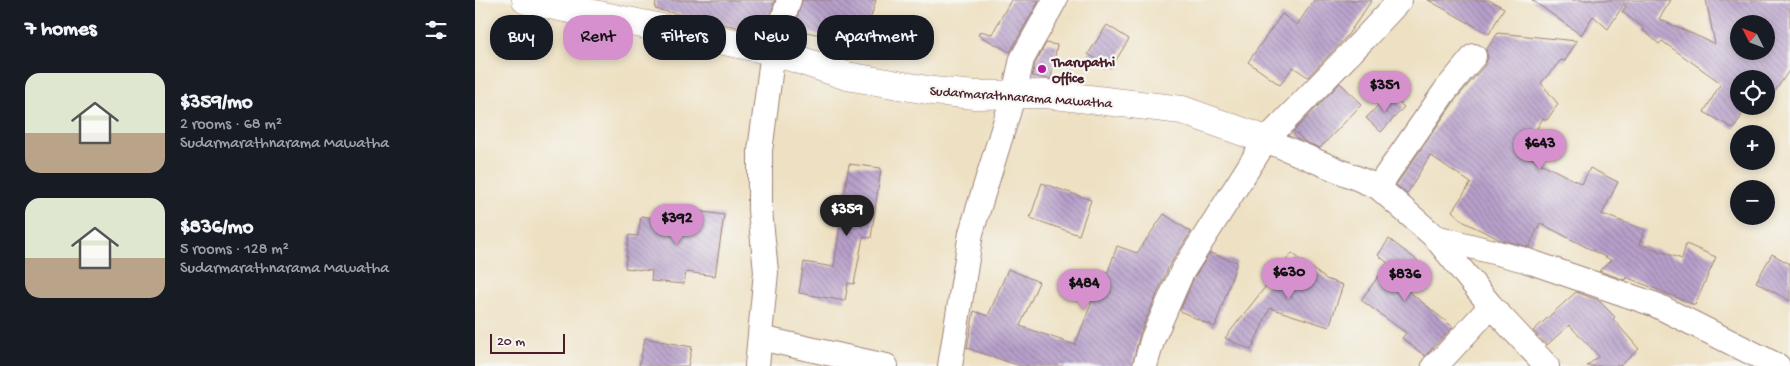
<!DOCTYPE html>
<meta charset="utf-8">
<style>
:root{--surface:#171b24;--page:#20242c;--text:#f1f3f6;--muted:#9ea1a6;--accent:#d690ce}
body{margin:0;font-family:"Gochi Hand",sans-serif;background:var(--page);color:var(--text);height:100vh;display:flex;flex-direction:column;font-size:19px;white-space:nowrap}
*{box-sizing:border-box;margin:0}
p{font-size:16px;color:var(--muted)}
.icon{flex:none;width:28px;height:28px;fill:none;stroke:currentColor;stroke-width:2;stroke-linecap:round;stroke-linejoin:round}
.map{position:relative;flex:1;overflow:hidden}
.panel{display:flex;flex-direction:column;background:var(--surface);width:475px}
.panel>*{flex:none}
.banner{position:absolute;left:15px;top:15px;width:475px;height:45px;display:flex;gap:10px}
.needle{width:32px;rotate:312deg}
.fabs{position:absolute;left:1255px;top:15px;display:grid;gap:10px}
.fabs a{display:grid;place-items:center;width:45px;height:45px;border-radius:50%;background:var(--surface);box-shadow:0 2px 8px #0003;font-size:25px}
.scale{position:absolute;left:15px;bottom:12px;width:75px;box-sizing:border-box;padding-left:5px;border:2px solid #4a1f2b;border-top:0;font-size:14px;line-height:18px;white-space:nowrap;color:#4a1f2b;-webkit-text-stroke:4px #f6f6f2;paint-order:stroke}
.price{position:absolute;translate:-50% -42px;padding:0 11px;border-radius:18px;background:var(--accent);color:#111;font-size:16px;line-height:32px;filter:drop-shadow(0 1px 2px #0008)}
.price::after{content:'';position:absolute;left:50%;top:30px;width:15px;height:11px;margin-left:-8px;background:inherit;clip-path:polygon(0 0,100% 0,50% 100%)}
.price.active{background:#222;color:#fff}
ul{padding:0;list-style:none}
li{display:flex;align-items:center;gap:15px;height:125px;padding:0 25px}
li span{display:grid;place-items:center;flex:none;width:140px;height:100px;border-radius:15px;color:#555}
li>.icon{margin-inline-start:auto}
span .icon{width:60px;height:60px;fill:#fffc;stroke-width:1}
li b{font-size:21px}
h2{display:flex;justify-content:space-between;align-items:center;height:60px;padding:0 25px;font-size:21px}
.pill{padding:0 18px;border-radius:20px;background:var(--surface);box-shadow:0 2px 8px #0003;font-size:18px;line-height:45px}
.pill.active{background:var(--accent);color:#111}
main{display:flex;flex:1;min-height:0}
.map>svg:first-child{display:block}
.building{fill:url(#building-back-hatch);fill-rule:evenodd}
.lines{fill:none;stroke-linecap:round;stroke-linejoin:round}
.minor-casing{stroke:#9c8077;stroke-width:26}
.tertiary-casing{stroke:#9c8077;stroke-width:29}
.minor{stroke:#fff;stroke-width:24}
.tertiary{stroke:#fff;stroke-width:28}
.poi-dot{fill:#b5179e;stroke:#f6f6f2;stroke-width:2}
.labels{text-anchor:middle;stroke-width:4.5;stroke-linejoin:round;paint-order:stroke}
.poi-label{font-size:14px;font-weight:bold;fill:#4a1f2b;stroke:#f6f6f2;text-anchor:start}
.street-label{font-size:14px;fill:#4a1f2b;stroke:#f6f6f2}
</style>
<main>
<section class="panel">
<h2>7 homes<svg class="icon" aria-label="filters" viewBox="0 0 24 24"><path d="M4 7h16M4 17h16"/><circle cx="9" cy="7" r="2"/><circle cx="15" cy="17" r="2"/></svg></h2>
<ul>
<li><span style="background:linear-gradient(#dfe7d0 60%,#b9a48a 0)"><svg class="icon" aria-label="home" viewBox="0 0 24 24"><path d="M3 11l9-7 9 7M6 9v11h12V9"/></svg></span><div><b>$359/mo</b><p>2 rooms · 68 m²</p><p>Sudarmarathnarama Mawatha</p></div></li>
<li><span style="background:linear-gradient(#dfe7d0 60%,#b9a48a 0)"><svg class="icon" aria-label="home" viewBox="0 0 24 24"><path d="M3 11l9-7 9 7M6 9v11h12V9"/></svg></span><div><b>$836/mo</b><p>5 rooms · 128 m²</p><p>Sudarmarathnarama Mawatha</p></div></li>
</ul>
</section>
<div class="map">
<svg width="1315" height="366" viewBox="0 0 1315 366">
<defs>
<pattern id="building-back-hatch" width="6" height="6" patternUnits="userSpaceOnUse" patternTransform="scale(1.25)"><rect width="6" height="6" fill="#b7a0ca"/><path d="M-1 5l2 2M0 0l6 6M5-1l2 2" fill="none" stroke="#9782a4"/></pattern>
</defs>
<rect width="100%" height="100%" fill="#f6f6f2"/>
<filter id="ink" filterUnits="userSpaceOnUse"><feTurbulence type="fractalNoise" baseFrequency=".02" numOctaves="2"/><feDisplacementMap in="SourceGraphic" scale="10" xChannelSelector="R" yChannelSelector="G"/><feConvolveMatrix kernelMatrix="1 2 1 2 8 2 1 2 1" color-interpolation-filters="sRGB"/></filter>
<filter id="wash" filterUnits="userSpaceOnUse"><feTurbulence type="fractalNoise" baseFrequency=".0096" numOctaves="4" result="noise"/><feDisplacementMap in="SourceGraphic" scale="20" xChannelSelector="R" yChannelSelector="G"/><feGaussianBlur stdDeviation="1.12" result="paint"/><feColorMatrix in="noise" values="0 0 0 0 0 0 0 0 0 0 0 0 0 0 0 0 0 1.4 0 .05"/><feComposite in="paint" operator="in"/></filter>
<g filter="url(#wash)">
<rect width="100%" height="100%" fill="#eee1c3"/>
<g id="blocks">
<!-- building -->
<g class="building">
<polygon points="181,0 300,0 289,33 180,9"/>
<polygon points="327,0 401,0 386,51 344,39 345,35 319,29"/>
<polygon points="536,0 564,0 535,52 503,35 505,31 517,34"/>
<polygon points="839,0 897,0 872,36 833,77 818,67 805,85 773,62 807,14 822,25"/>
<polygon points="953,0 1014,0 1029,8 1014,34"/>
<path d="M 1057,0 L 1196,0 L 1184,19 L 1240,44 L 1231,0 L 1315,0 L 1315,69 L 1299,93 L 1291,87 L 1291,79 L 1264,79 L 1264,106 L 1272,106 L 1259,129 L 1229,112 L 1246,83 L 1187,41 L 1184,44 L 1168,30 L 1169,28 L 1147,12 L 1151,6 L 1149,4 L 1133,29 L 1118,16 L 1106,35 ZM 1264,24 L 1291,24 L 1291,51 L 1264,51 Z"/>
<polygon points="632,25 654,39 636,68 613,54"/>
<polygon points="1023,33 1102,41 1090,61 1086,60 1066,83 1083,104 1072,120 1068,118 1047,154 1107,184 1115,168 1143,182 1127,214 1170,230 1164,244 1207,259 1211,244 1241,257 1220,305 1151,277 1150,280 1124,271 1136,260 1065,223 1054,247 1026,240 989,222 977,211 996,183 955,155 932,194 921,185 981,99 1010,65 1013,58 1011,50"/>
<polygon points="571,43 582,45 576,79 557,76 560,64"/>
<polygon points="865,83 887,104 845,148 830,142 819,131"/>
<polygon points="914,94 929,107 906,132 891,118"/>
<polygon points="374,164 406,168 396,238 388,237 379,284 373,283 370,301 324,293 329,262 359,267"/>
<polygon points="567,183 616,200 604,235 555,218"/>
<polygon points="202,208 249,215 240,276 211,272 209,284 176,281 177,271 150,268 154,235 163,236 166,216 200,221"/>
<polygon points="689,214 716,232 694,266 665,333 657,366 545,366 492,348 499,311 513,316 533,269 564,282 545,326 600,345 629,271 633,272 642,246 662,253"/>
<polygon points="914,239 943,261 927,282 929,284 927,286 978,327 950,356 927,338 931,333 886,300 913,263 903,255"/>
<polygon points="735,253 762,262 740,327 705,311 719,278"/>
<polygon points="817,253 851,279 868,285 854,327 795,308 776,350 750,338"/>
<polygon points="1297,254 1315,264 1315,301 1281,282"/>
<polygon points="1101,292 1123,300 1140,317 1138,319 1164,349 1145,366 1112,366 1124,356 1094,325 1072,345 1058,331"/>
<polygon points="170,338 217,347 213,366 164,366"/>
</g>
</g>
</g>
<g filter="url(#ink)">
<use href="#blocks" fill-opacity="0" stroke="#9c8077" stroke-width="1"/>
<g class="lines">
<defs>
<g id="minor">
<polyline points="791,140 903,187 960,237 1050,260 1181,305 1303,366"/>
<polyline points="903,187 970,91 999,56"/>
<polyline points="960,237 1016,306 1072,366"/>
<polyline points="285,338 411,366"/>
<polyline points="282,366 291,272 285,210 285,151 298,51 314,0"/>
<polyline points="475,366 496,233 506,200 539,94 547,59 580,0"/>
<polyline points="670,366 678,338 707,272 791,140 888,40 925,0"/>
<polyline points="959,366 969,357 1016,306"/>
</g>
<polyline id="tertiary" points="51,0 298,51 372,76 458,91 500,95 571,94 707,110 791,140"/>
</defs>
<!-- minor casing -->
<use href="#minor" class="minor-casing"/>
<!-- tertiary casing -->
<use href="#tertiary" class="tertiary-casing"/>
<!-- minor -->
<use href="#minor" class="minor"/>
<!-- tertiary -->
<use href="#tertiary" class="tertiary"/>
</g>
</g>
<!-- markers -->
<circle class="poi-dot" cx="567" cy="69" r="5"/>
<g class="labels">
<!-- poi labels -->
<g class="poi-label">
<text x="577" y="66">Tharupathi<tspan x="577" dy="16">Office</tspan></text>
</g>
<!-- street labels -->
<g class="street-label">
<text transform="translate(546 96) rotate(4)" y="5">Sudarmarathnarama Mawatha</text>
</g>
</g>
</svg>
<div class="fabs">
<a><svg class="needle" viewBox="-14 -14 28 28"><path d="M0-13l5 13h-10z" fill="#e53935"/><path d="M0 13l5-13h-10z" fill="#9ea1a6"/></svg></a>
<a><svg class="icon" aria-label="locate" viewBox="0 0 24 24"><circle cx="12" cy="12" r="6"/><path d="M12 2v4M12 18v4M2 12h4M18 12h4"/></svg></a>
<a>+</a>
<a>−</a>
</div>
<div class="scale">20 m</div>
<b class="price" style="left:910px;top:113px">$351</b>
<b class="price" style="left:1065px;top:171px">$643</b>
<b class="price active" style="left:372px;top:237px">$359</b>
<b class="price" style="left:202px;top:246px">$392</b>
<b class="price" style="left:814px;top:300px">$630</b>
<b class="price" style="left:930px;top:302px">$836</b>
<b class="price" style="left:609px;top:311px">$484</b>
<div class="banner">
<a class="pill">Buy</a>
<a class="pill active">Rent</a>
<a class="pill">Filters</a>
<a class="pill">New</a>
<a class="pill">Apartment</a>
</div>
</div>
</main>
